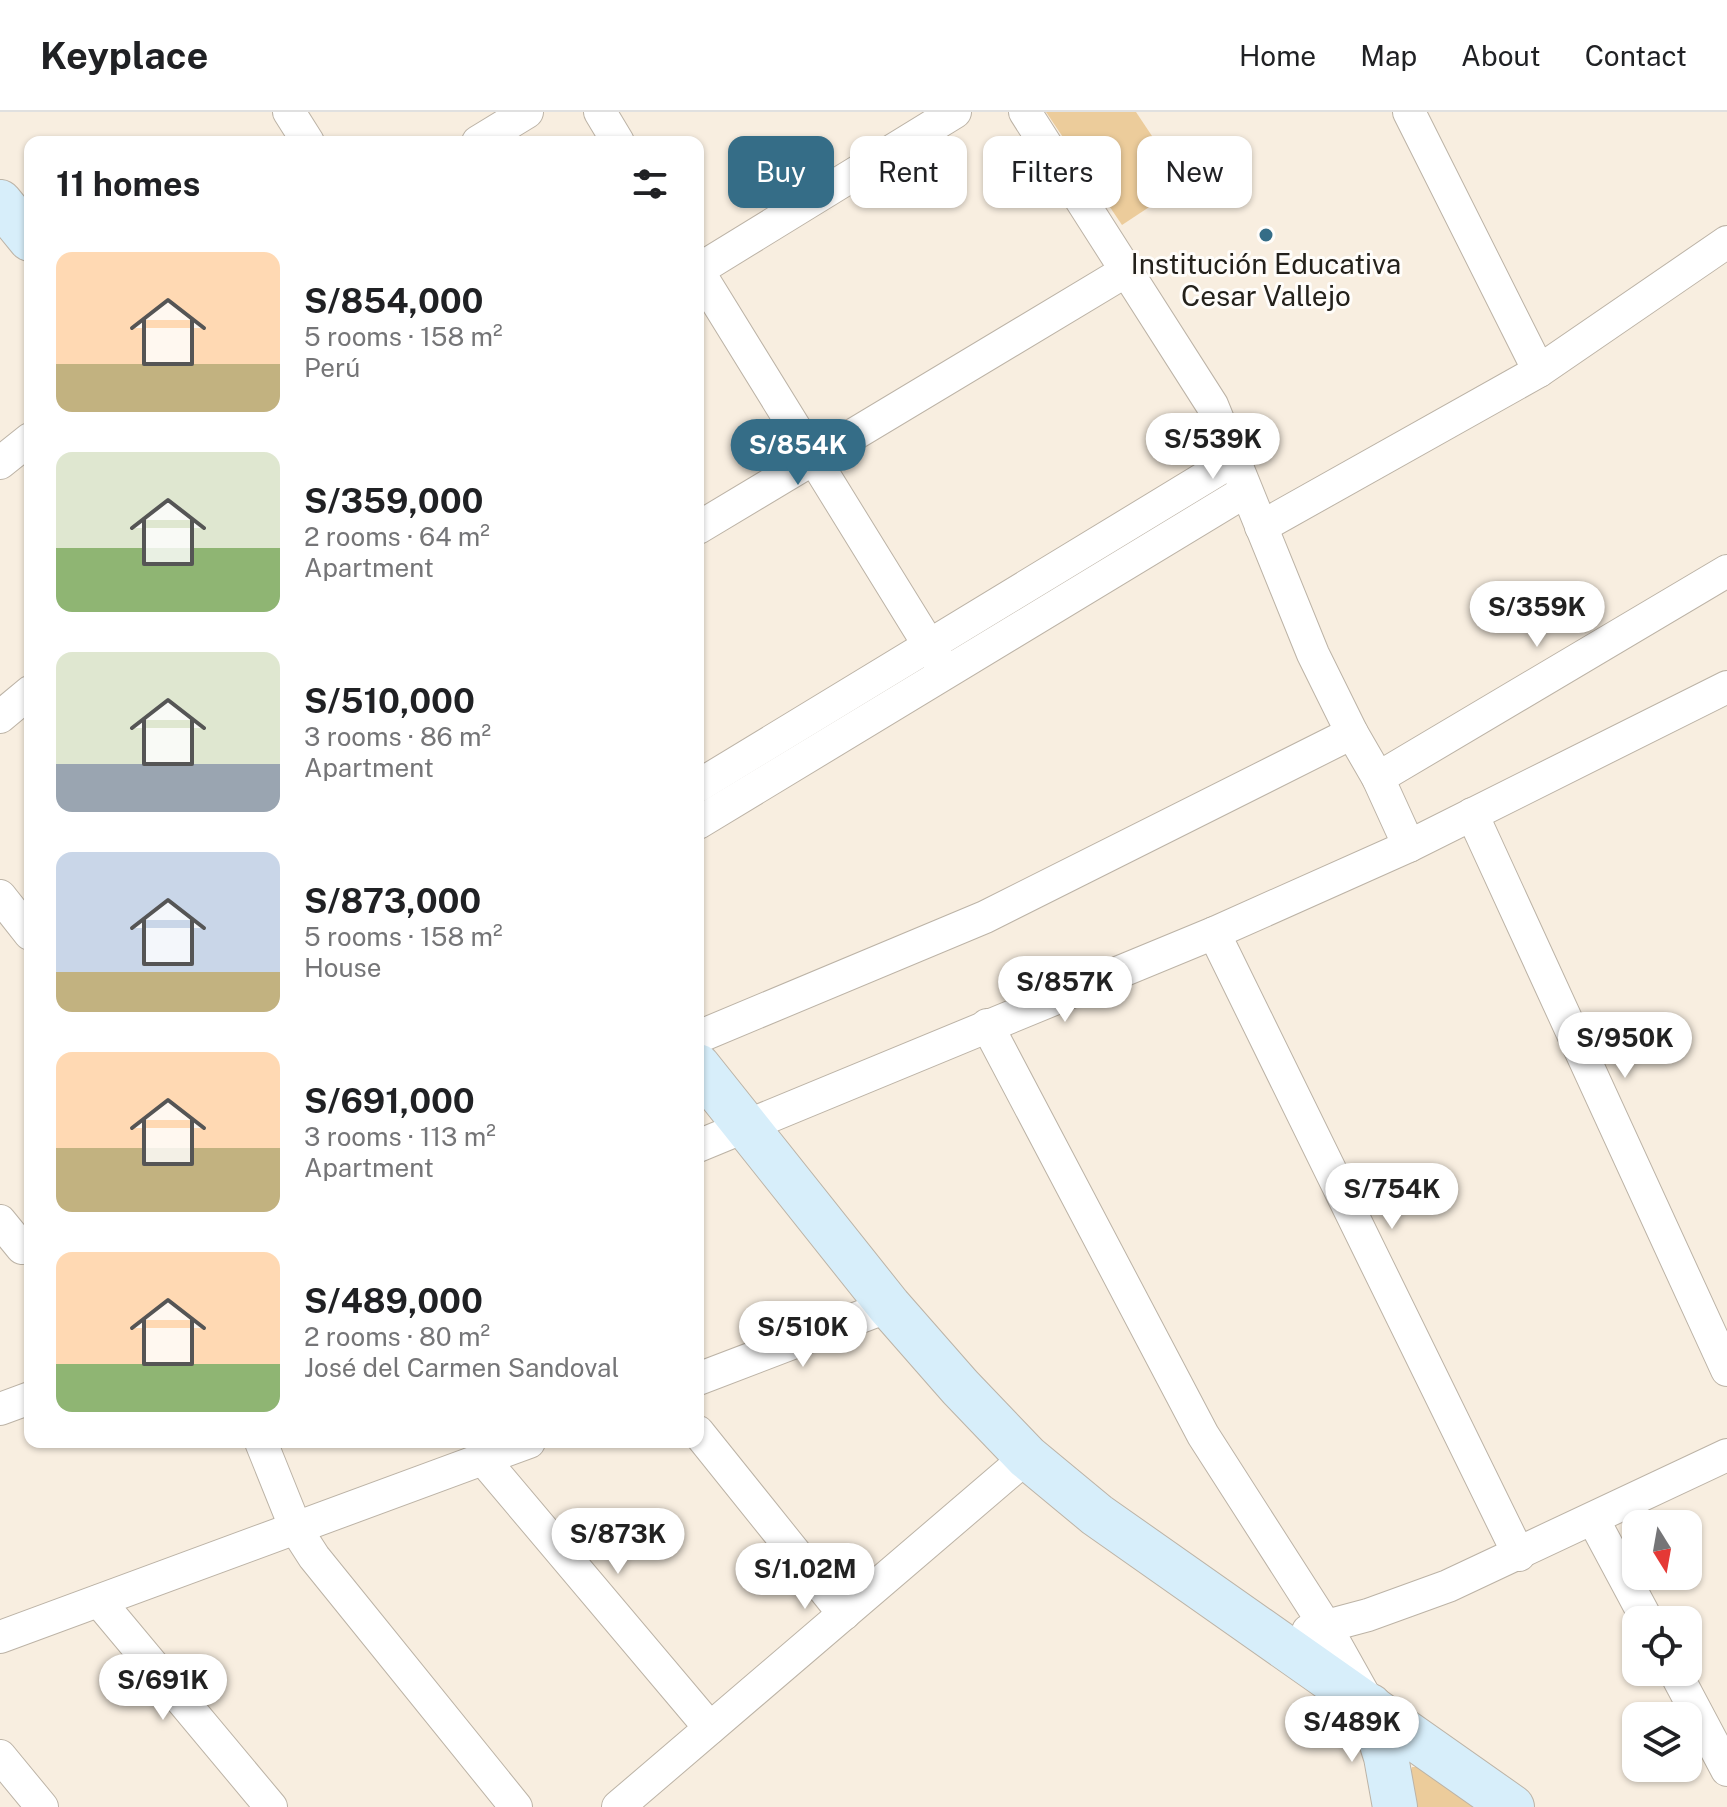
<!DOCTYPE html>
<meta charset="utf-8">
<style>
:root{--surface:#fff;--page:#f2f2f2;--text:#202124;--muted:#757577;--line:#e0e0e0;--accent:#356d87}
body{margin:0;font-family:"Public Sans",sans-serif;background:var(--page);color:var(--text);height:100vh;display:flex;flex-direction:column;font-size:30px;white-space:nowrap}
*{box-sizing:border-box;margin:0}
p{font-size:26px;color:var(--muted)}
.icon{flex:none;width:44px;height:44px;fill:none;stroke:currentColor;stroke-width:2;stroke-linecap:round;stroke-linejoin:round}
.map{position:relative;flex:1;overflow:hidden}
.details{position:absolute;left:24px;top:24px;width:680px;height:1312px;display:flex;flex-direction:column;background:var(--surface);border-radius:16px;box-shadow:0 2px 6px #0004}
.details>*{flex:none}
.hud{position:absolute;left:728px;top:24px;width:760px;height:72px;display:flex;gap:16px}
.needle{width:52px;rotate:169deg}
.controls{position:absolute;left:1622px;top:1398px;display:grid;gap:16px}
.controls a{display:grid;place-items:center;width:80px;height:80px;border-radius:16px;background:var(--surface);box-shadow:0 2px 6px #0004;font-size:40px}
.price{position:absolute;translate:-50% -68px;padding:0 18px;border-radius:28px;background:#fff;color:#222;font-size:26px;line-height:52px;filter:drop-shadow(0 2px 4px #0008)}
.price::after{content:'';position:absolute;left:50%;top:48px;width:24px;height:18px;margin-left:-12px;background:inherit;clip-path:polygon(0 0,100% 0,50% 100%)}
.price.on{background:var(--accent);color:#fff}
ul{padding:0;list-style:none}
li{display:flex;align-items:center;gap:24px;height:200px;padding:0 32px}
li span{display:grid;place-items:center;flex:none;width:224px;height:160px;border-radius:16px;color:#555}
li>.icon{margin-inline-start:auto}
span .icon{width:96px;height:96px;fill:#fffc;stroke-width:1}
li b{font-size:34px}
h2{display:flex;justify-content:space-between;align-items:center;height:96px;padding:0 32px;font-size:34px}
.tag{padding:0 28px;border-radius:16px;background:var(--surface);box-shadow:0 2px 6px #0004;font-size:28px;line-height:72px}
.tag.on{background:var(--accent);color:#fff}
header{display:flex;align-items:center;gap:48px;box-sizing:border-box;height:112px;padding:0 40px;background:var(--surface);border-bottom:2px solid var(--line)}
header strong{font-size:38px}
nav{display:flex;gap:44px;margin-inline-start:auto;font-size:28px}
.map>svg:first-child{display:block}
.green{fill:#eccc9b}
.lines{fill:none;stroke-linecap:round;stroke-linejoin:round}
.street-casing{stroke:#bcb3a6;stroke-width:34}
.secondary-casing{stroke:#bcb3a6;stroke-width:46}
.street{stroke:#fff;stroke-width:32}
.secondary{stroke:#d7eefa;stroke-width:44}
.poi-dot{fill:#356d87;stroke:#fffdfa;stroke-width:3}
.labels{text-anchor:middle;stroke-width:6;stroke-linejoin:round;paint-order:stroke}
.poi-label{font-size:28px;fill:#24211b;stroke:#fffdfa}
</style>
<header>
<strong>Keyplace</strong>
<nav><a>Home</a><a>Map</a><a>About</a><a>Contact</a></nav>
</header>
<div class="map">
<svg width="1727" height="1695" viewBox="0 0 1727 1695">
<rect width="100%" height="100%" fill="#f8eee0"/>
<!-- green -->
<g class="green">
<polygon points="1046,0 1136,0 1184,72 1122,113"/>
<polygon points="1412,1655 1421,1655 1476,1695 1410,1695 1408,1667"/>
</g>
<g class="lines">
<defs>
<g id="street">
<polyline points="289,0 308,30"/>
<polyline points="600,0 618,30"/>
<polyline points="1025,0 1212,293 1313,542 1352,621 1378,666 1409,734"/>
<polyline points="1409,0 1539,259"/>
<polyline points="478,30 527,0"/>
<polyline points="698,158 955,0"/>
<polyline points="698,159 940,551"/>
<polyline points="0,351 30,327"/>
<polyline points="1261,415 1539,259 1727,130"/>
<polyline points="698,416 1126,159"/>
<polyline points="0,605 30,580"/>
<polyline points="1378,666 1727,459"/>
<polyline points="698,674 1234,348"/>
<polyline points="1472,702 1727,1258"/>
<polyline points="698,711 1246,379"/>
<polyline points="0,784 30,822"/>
<polyline points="1214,821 1519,1443"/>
<polyline points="987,913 1203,1323 1326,1515 1368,1590"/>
<polyline points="698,925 985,805 1352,621"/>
<polyline points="698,1034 1214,821 1409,734 1727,575"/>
<polyline points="0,1109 22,1136"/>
<polyline points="698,1267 889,1194"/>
<polyline points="0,1297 30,1286"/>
<polyline points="698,1320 844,1502"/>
<polyline points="261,1330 296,1417 314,1445 516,1695"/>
<polyline points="483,1347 710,1616"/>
<polyline points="1593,1407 1647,1508"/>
<polyline points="99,1489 271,1695"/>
<polyline points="1308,1519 1368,1503 1448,1474 1727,1343"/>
<polyline points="0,1525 529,1330"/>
<polyline points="1675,1560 1727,1658"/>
<polyline points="0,1644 42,1695"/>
<polyline points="618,1695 1027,1345"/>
</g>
<g id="secondary">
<polyline points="0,90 30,127"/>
<polyline points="698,954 889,1194 960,1275 1027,1345 1097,1403 1512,1695"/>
<polyline points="1370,1594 1386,1645 1395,1695"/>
</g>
</defs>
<!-- street casing -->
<use href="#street" class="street-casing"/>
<!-- secondary casing -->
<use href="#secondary" class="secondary-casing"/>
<!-- street -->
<use href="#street" class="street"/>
<!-- secondary -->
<use href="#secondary" class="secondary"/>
</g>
<!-- markers -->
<circle class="poi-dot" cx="1266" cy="123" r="8"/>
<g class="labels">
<!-- poi labels -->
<g class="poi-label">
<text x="1266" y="162">Institución Educativa<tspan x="1266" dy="32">Cesar Vallejo</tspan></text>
</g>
</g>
</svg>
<div class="controls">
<a><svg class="needle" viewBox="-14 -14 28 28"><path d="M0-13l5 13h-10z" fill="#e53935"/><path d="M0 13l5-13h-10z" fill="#757577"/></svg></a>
<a><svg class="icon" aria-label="locate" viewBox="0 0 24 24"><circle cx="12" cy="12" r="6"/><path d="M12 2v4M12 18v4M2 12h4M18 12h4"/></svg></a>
<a><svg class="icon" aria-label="layers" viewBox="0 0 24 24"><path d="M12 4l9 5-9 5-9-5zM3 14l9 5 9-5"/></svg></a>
</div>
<b class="price" style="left:1213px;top:369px">S/539K</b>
<b class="price on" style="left:798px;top:375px">S/854K</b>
<b class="price" style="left:1537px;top:537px">S/359K</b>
<b class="price" style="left:1065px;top:912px">S/857K</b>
<b class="price" style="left:1625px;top:968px">S/950K</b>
<b class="price" style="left:1392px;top:1119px">S/754K</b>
<b class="price" style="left:803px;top:1257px">S/510K</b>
<b class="price" style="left:618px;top:1464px">S/873K</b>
<b class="price" style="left:805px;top:1499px">S/1.02M</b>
<b class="price" style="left:163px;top:1610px">S/691K</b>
<b class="price" style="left:1352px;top:1652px">S/489K</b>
<div class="hud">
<a class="tag on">Buy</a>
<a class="tag">Rent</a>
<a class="tag">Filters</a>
<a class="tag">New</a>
</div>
<section class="details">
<h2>11 homes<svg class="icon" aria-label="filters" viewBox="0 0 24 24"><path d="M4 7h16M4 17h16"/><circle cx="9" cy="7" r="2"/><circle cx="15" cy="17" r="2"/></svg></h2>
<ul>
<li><span style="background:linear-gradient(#ffd9b3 70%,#c2b280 0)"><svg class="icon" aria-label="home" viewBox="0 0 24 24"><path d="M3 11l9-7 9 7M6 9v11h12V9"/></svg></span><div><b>S/854,000</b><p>5 rooms · 158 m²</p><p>Perú</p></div></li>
<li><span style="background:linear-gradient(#dfe7d0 60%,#8fb573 0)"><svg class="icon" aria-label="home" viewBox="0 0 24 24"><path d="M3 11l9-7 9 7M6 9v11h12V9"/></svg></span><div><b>S/359,000</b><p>2 rooms · 64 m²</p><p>Apartment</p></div></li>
<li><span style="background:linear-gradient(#dfe7d0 70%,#9aa5b1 0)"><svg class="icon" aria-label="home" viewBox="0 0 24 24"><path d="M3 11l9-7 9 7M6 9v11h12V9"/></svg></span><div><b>S/510,000</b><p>3 rooms · 86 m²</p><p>Apartment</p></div></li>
<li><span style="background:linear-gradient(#c9d6e8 75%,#c2b280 0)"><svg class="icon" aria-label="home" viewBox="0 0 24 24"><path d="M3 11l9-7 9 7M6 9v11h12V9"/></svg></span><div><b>S/873,000</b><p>5 rooms · 158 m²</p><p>House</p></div></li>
<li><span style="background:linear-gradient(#ffd9b3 60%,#c2b280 0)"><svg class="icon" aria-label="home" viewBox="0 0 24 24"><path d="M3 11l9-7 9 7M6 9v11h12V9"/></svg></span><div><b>S/691,000</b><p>3 rooms · 113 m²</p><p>Apartment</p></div></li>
<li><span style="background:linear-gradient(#ffd9b3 70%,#8fb573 0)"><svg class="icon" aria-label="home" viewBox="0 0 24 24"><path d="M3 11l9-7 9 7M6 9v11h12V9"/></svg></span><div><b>S/489,000</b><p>2 rooms · 80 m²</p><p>José del Carmen Sandoval</p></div></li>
</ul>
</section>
</div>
